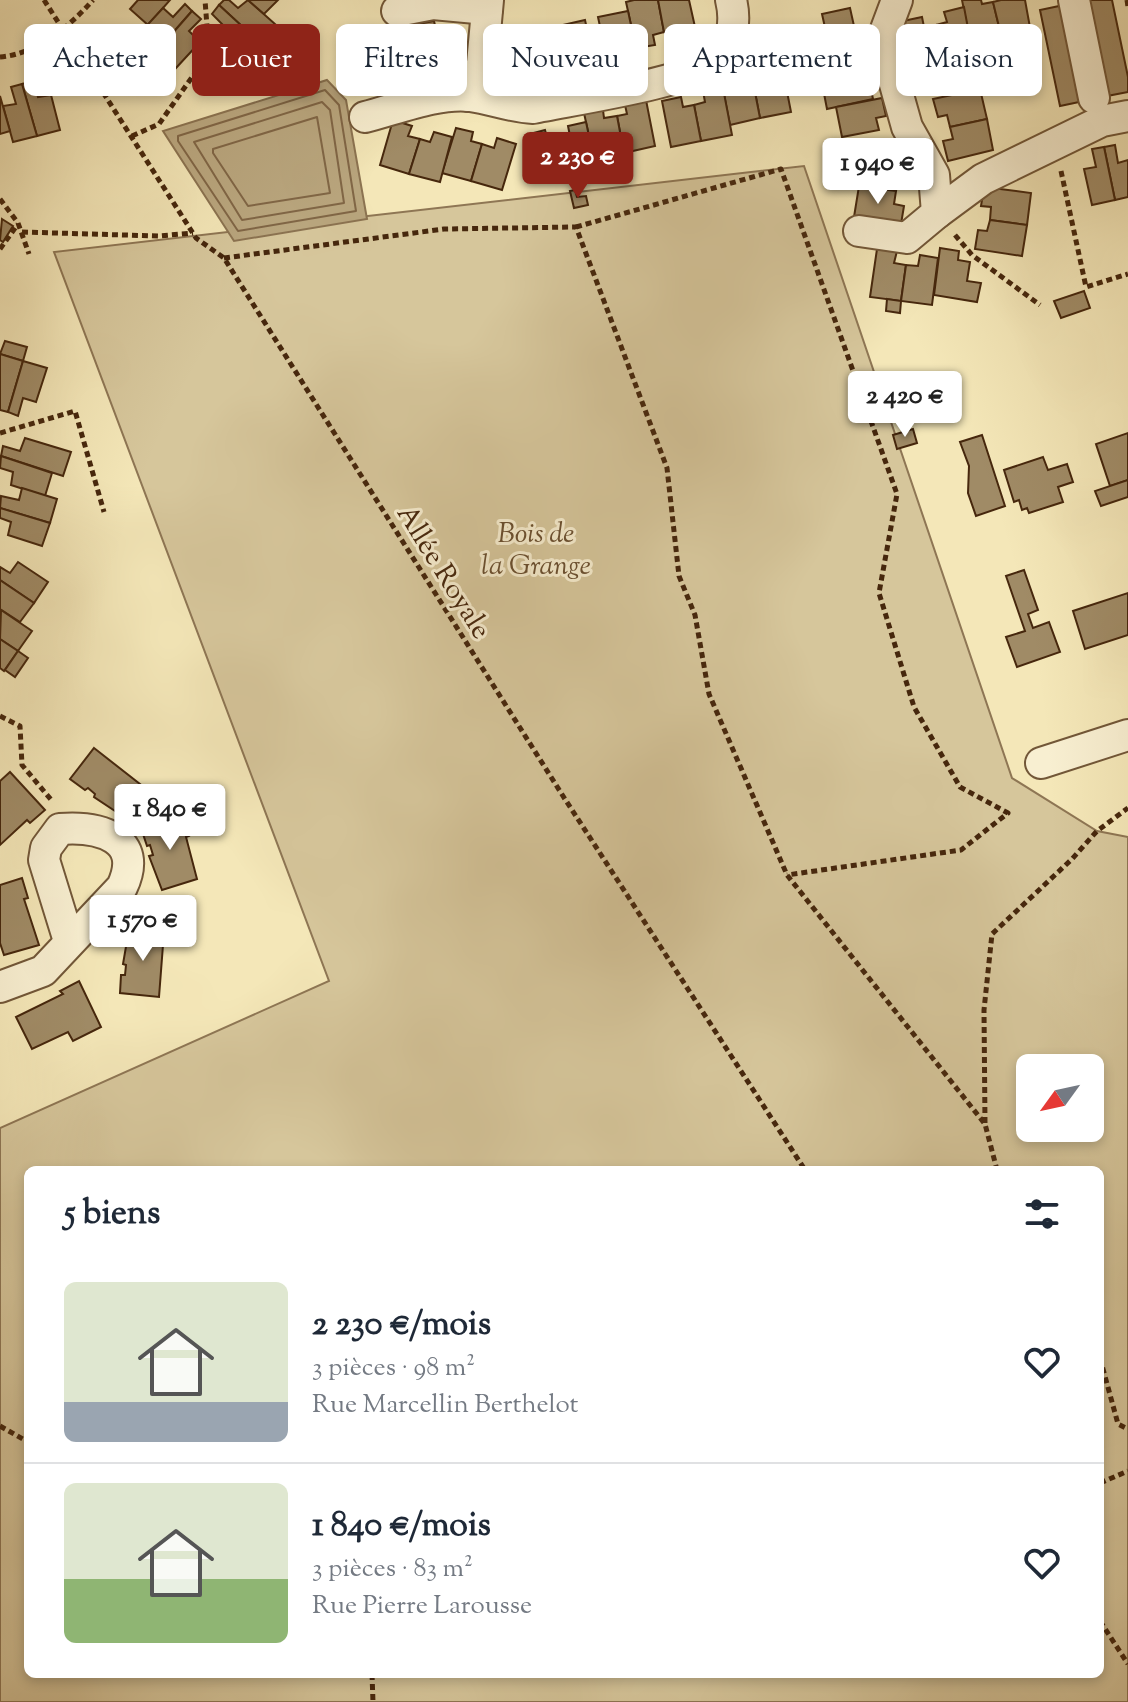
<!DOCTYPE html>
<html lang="fr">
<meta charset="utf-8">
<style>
:root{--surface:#fff;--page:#f2f2f3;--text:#1f2937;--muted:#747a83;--line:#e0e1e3;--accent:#8f2418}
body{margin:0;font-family:"Sorts Mill Goudy",serif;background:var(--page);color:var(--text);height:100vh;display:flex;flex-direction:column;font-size:30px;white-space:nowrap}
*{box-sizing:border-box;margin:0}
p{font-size:26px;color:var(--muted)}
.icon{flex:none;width:44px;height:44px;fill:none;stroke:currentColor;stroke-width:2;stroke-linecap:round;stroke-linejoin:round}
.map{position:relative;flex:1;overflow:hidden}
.side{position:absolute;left:24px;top:1166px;width:1080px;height:512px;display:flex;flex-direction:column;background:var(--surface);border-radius:12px;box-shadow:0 4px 12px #0003}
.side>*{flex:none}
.banner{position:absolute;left:24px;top:24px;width:1080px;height:72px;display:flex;gap:16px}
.needle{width:52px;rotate:237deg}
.fabs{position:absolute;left:1016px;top:1054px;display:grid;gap:16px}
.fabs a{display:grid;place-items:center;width:88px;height:88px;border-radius:12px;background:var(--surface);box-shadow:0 4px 12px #0003;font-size:40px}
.price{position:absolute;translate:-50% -68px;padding:0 18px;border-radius:8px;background:#fff;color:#222;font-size:26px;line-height:52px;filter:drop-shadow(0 2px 4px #0008)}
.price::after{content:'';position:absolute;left:50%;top:48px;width:24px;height:18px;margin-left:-12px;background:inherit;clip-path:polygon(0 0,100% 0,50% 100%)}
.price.on{background:var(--accent);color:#fff}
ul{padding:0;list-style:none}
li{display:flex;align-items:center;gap:24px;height:200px;padding:0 40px}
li+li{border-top:2px solid var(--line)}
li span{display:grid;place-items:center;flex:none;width:224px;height:160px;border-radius:12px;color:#555}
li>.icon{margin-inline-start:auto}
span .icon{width:96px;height:96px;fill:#fffc;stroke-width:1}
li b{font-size:34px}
h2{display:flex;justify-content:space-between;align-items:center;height:96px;padding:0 40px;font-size:34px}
.tag{padding:0 28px;border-radius:12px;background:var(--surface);box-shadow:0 4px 12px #0003;font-size:28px;line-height:72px}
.tag.on{background:var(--accent);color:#fff}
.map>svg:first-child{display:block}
.green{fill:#d6c69b;stroke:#8e7654;stroke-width:2;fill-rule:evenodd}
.water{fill:#b9a67e;stroke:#8b7351;stroke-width:2}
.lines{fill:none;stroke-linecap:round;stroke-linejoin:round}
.shore{stroke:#806646;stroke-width:2}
.building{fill:#a08b66;stroke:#46270d;stroke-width:2}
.minor-casing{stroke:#725738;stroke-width:34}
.path{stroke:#46270d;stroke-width:5;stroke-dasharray:6 4;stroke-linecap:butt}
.minor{stroke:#f8efd1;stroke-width:30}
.labels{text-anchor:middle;stroke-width:6;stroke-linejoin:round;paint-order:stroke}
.park-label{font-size:28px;font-style:italic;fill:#6a4f30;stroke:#f8efd1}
.street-label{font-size:28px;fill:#46270d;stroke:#f8efd1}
</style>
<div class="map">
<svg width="1128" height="1702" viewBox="0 0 1128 1702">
<rect width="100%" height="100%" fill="#f4e7b8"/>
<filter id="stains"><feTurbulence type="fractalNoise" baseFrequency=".0025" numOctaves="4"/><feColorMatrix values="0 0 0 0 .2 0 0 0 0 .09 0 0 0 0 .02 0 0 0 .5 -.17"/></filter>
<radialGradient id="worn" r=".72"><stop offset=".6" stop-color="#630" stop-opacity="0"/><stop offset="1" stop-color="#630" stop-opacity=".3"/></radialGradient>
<!-- green -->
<path class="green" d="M 804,166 L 1012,778 L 1097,831 L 1128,837 L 1128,1702 L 0,1702 L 0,1128 L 329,981 L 54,252 ZM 1030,1068 L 1090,1068 L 1090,1128 L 1030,1128 ZM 28,1170 L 1100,1170 L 1100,1674 L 28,1674 Z"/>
<!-- water -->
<polygon class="water" points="327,80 346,100 367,219 234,241 163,131"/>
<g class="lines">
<!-- shore -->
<g class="shore">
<polygon points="325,90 339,105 356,211 238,231 178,141 178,136"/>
<polygon points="322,102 330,110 344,203 242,220 194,142"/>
<polygon points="317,117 330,193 248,206 213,153 213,149"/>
</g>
</g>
<!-- building -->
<g class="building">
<polygon points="138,0 170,0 148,25 130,9"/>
<polygon points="224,0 229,0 238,8 248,0 275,24 259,42 219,5"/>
<polygon points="248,0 278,0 264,14"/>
<polygon points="634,0 658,0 664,32 653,35 655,45 636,48 626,2"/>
<polygon points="658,0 689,0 697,36 678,40 676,30 664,32"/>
<polygon points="962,0 981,0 982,4 993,2 1002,39 971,46"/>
<polygon points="1001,0 1025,0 1031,33 1002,39 993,2"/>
<polygon points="1088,0 1112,0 1128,77 1128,92 1107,96"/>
<polygon points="185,4 192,11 157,51 139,34 163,8 173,17"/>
<polygon points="219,5 259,42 243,59 216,35 224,26 212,14"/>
<polygon points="1064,5 1084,101 1060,106 1040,10"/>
<polygon points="964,7 973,55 943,61 936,25 947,22 944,12"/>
<polygon points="850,8 854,26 826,32 822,14"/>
<polygon points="192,11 201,19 189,31 200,42 176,68 157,51"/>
<polygon points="628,11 638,58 619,62 617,53 606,55 598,17"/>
<polygon points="922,17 924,27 936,25 943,61 912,68 903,21"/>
<polygon points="585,20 595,66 575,71 573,62 562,64 554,27"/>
<polygon points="434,21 438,39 429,42 431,53 394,61 386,30"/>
<polygon points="554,27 562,64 550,67 552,75 533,79 524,33"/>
<polygon points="861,38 865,57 855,60 857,71 821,78 814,48"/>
<polygon points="814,50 820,76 808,79 802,53"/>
<polygon points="431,53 434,65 443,63 447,82 400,92 394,61"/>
<polygon points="782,66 791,112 760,118 753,82 764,80 762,70"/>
<polygon points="857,71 859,82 869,80 873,99 827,109 821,78"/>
<polygon points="739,74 741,84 753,82 760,118 730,125 721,79"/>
<polygon points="34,81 38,97 51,95 60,130 37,136 22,84"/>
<polygon points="22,84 37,136 13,142 3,106 16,104 11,87"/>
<polygon points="723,88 732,135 701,141 694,105 705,102 703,91"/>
<polygon points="980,89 987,119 950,127 947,115 938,117 933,99"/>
<polygon points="0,96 10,131 0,134"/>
<polygon points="681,97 683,107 694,105 701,141 671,147 662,101"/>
<polygon points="882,98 886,116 876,118 879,130 842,137 836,107"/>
<polygon points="646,100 655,146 624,153 617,116 627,114 625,105"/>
<polygon points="603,110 604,118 617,116 624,153 594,159 584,113"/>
<polygon points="987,119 993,150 948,161 943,141 953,139 950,127"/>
<polygon points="393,120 412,126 408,136 420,139 409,174 380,165"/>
<polygon points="586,122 596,169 566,175 558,139 570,136 568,126"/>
<polygon points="456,128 473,132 471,141 482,144 471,181 442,173"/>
<polygon points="545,130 548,141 558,139 566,175 535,182 526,135"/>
<polygon points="434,132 452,137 440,182 409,174 420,139 430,142"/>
<polygon points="497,138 516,144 502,190 471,181 482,144 494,148"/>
<polygon points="1115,145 1118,163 1128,160 1128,197 1115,200 1104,147"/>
<polygon points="1104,147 1115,200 1092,205 1084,169 1096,167 1092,149"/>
<polygon points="863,155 911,161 907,181 898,179 896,191 859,186"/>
<polygon points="859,186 896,191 894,204 904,206 901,224 854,217"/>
<polygon points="984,187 1031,193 1027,225 990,220 991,207 981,206"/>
<polygon points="575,190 577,197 586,196 588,205 574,208 570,191"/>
<polygon points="2,219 13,226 3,242 0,240"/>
<polygon points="990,220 1027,225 1022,256 975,249 978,230 987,231"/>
<polygon points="940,248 959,251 958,260 970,262 967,281 981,283 977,302 934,295"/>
<polygon points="877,249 897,251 894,263 906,265 901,301 870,297"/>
<polygon points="920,255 938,258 932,305 901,301 906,265 918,266"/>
<polygon points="1084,291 1090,308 1061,318 1054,301"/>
<polygon points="887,299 901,301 900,313 886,311"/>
<polygon points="5,341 27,347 23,361 0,354"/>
<polygon points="0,354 23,361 8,412 0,410"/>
<polygon points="23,361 47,368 36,402 23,398 18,416 8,412"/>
<polygon points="913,429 917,443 897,449 893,435"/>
<polygon points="1128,433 1128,480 1110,486 1096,444"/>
<polygon points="982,435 1005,506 976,516 968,493 969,466 960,442"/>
<polygon points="25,438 71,452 63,476 1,456 3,446 20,451"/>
<polygon points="1,456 52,473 45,496 11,485 13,472 0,468"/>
<polygon points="1043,457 1048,470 1067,464 1073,482 1058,487 1063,502 1029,513 1027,508 1022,510 1019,500 1014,502 1004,470"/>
<polygon points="1128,480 1128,497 1101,506 1095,491"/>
<polygon points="22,488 57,499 50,523 0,508 1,496 19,500"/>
<polygon points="0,508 50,523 42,546 8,535 11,522 0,518"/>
<polygon points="18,562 48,582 34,603 0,580 0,567 10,573"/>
<polygon points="1024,570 1038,610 1028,614 1033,628 1049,622 1060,652 1017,667 1006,637 1025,631 1006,576"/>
<polygon points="0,580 34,603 20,622 0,609"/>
<polygon points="1128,593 1128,635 1085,649 1073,611"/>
<polygon points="1,610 32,631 18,651 0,639"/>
<polygon points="0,639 18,651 4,671 0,668"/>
<polygon points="18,651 28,658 15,677 5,670"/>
<polygon points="94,748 145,788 124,817 94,797 95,794 88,788 85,790 70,779"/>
<polygon points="10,772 45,810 30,823 27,820 0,845 0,781"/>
<polygon points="181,816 189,836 186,837 197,879 162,890 149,856 153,855 150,845 147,846 141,828"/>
<polygon points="22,878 28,898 24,899 39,945 4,955 0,943 0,885"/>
<polygon points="129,929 164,932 159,997 120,993 121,975 125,975 126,965 123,964"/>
<polygon points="79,981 101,1027 73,1041 68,1032 32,1049 16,1017 63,994 60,991"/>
</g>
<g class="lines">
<defs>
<g id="minor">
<polyline points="1074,0 1094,98"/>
<polyline points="397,11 433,4 487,9"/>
<polyline points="469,96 482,64 488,0"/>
<path d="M 365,117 C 397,109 438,92 471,96 C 492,99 511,107 533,108 C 570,100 697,82 719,58 C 733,42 736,20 731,0"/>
<polyline points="937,213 983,179 1102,121 1128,116"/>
<polyline points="859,231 907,238 937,213 934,175 907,127 891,70 885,32 897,0"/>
<polyline points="1041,763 1128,735"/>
<path d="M 0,987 L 43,971 L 122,887 C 145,838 99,826 60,829 L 46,848 L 44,860 L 69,941"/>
</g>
</defs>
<!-- minor casing -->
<use href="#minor" class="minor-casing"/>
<!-- path -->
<g class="path">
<polyline points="44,0 196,238 224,258 563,796 805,1170"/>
<polyline points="1127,0 1128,7"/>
<path d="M 0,57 C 37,54 69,27 93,0"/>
<polyline points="132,136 159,124 209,53 205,0"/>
<polyline points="1061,171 1086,287 1128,274"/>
<polyline points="0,199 18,223 29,254"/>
<polyline points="576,227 781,169 897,494 879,593 914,707 960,787 1008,813 961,850 787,875"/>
<polyline points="22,232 158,236 193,233"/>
<polyline points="955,235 972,255 1040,305"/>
<polyline points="0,249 18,224"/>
<polyline points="224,258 444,229 576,227 667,468 679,576 695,615 709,694 787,875 985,1124 997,1170"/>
<polyline points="0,433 75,411 104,512"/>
<polyline points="0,716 20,726 22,765 53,802"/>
<polyline points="985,1123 984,1010 992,934 1072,859 1097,831 1128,808"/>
<polyline points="1100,1358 1118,1424 1128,1429"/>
<polyline points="0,1426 28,1442"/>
<polyline points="1100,1483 1128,1471"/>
<polyline points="1100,1621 1128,1664"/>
<polyline points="372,1674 373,1702"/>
</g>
<!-- minor -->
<use href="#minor" class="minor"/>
</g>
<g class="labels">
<!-- park labels -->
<g class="park-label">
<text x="536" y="542">Bois de<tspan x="536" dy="32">la Grange</tspan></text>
</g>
<!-- street labels -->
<g class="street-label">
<text transform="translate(445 571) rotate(58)" y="10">Allée Royale</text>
</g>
</g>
<rect width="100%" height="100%" filter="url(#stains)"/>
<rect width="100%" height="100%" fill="url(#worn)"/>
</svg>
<div class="fabs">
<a><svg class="needle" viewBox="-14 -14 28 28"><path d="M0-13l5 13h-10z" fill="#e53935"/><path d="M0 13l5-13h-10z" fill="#747a83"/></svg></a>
</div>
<b class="price on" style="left:578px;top:200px">2 230 €</b>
<b class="price" style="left:878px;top:206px">1 940 €</b>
<b class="price" style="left:905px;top:439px">2 420 €</b>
<b class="price" style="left:170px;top:852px">1 840 €</b>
<b class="price" style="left:143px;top:963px">1 570 €</b>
<div class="banner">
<a class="tag">Acheter</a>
<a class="tag on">Louer</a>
<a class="tag">Filtres</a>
<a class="tag">Nouveau</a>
<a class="tag">Appartement</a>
<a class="tag">Maison</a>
</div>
<section class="side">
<h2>5 biens<svg class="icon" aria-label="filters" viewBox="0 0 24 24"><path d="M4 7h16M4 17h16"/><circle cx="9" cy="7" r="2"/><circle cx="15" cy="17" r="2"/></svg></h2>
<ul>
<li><span style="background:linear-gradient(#dfe7d0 75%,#9aa5b1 0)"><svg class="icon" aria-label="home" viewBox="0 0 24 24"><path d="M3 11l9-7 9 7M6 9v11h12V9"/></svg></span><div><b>2 230 €/mois</b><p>3 pièces · 98 m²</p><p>Rue Marcellin Berthelot</p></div><svg class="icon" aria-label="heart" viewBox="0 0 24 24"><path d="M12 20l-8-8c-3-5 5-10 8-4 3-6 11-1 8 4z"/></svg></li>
<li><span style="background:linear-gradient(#dfe7d0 60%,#8fb573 0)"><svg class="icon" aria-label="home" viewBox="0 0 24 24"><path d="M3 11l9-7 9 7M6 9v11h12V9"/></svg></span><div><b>1 840 €/mois</b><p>3 pièces · 83 m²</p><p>Rue Pierre Larousse</p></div><svg class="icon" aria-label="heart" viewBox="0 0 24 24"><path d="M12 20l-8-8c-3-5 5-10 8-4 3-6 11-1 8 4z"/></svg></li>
</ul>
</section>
</div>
